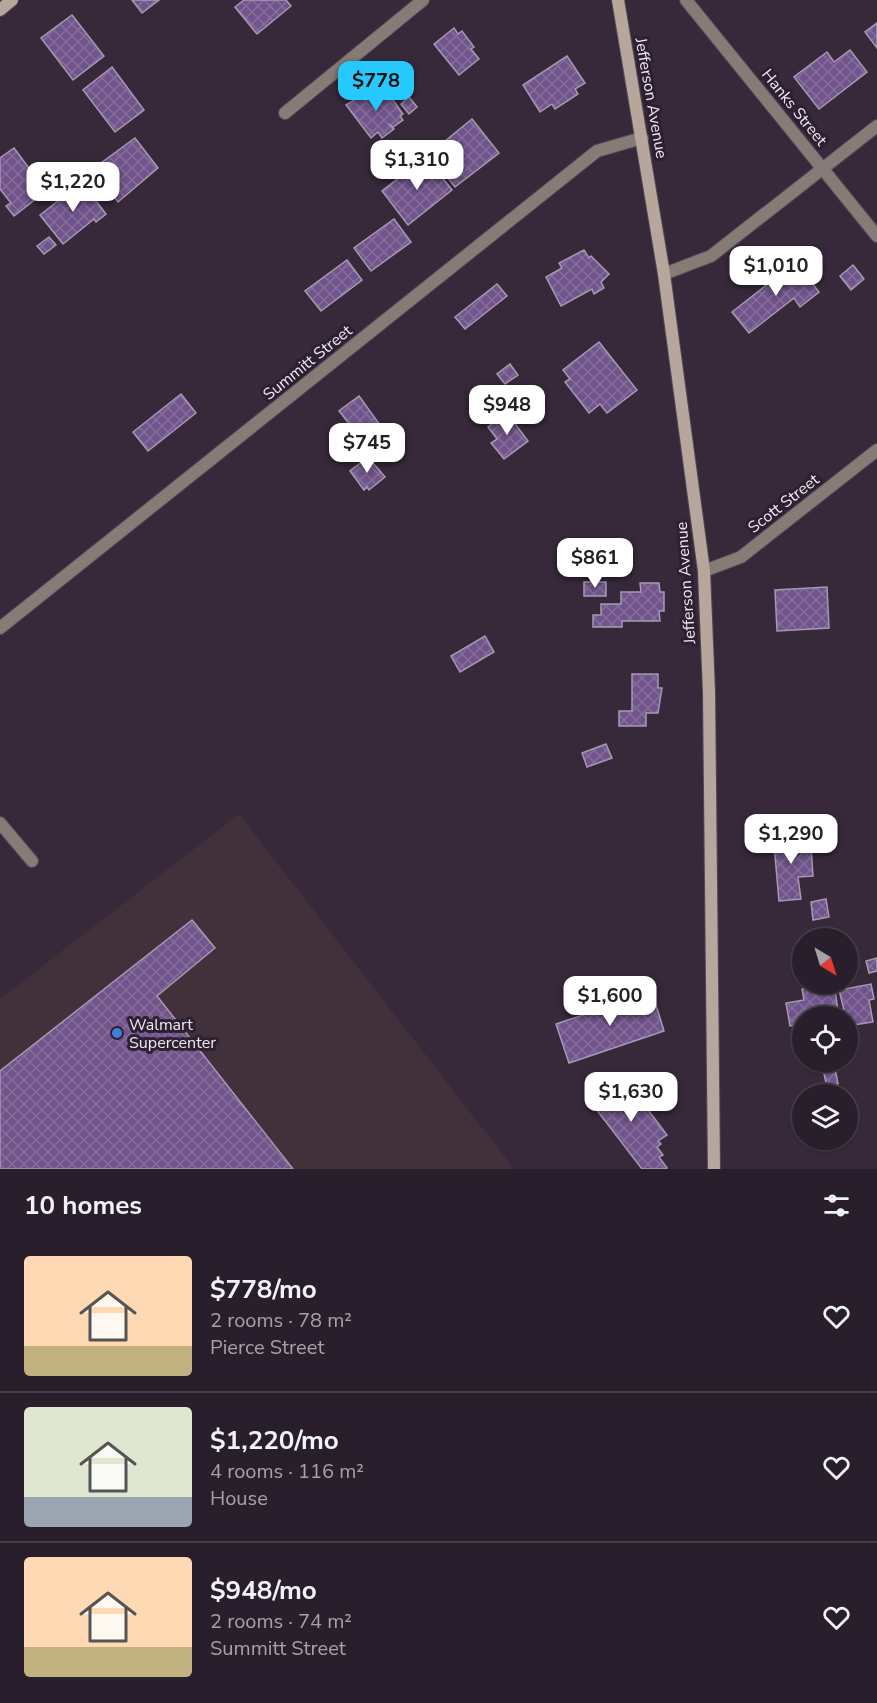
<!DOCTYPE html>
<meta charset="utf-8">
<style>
:root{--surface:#291f2c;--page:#312734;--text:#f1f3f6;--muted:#a5a2a9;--line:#453d48;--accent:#26c9fe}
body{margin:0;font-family:"Nunito Sans",sans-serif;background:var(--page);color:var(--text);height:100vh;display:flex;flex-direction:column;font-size:22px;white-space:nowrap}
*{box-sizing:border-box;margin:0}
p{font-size:20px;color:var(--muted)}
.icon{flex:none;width:33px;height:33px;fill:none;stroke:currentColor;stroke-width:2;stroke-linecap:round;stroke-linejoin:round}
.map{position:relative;height:1169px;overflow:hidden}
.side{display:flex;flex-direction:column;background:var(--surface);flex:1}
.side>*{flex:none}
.needle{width:39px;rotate:142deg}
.fabs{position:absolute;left:792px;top:928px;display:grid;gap:12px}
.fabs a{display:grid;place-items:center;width:66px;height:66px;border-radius:50%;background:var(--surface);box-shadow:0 2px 4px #0004,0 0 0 2px var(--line);font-size:30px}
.price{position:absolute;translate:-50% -51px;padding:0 14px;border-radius:12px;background:#fff;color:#222;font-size:20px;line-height:39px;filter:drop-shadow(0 2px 3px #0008)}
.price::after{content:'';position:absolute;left:50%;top:36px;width:18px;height:14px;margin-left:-9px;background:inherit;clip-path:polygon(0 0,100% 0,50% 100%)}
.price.on{background:var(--accent);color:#111}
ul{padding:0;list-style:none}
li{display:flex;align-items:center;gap:18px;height:150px;padding:0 24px}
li+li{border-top:2px solid var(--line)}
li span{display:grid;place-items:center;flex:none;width:168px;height:120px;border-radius:6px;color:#555}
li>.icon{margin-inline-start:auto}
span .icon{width:72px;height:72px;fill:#fffc;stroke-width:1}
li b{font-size:26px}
h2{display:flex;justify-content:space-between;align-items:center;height:72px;padding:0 24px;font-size:26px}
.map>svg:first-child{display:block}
.commercial{fill:#42313b}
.building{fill:url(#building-cross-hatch);stroke:#a59ab1;stroke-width:1.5}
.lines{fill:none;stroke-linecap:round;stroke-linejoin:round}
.street-casing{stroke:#554858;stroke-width:14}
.secondary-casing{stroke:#554858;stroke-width:14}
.street{stroke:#867b75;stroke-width:12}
.secondary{stroke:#b7a69c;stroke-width:12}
.shop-dot{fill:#3f7fe0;stroke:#2d2030;stroke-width:2}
.labels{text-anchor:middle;stroke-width:6;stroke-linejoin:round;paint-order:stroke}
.street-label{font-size:16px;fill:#f2e9f4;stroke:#2d2030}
.poi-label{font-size:16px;fill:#f2e9f4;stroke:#2d2030;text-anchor:start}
</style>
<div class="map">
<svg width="877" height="1169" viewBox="0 0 877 1169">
<defs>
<pattern id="building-cross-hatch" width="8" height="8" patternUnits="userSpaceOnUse" patternTransform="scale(1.5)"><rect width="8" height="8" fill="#71548b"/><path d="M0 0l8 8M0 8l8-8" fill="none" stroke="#866d9c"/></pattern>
</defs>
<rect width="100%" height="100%" fill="#37293a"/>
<!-- commercial -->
<polygon class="commercial" points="239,814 514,1169 0,1169 0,999"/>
<!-- building -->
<g class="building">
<polygon points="132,0 159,0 142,13"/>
<polygon points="244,0 286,0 291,6 257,34 235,7"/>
<polygon points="72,15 104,56 73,80 41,38"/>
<polygon points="877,23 877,48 865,32"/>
<polygon points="454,28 458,34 462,31 474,47 471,49 479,59 459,75 434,44"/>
<polygon points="850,50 867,72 819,109 794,77 827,52 834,62"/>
<polygon points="567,56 585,83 575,89 578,94 555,109 552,104 540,112 523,85"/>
<polygon points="112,67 144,110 115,132 83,90"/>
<polygon points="381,83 403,114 400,116 403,120 393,127 389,124 394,129 382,138 378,132 371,138 346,105"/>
<polygon points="409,97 417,107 409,114 401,104"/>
<polygon points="472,119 499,153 455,187 429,154"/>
<polygon points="135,138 158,168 118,202 93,169"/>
<polygon points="14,148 46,191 14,216 6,206 11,203 0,189 0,158"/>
<polygon points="426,157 452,190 408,225 382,191"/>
<polygon points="82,182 106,214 96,222 94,219 63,244 40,215"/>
<polygon points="394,219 411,242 371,271 354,248"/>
<polygon points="49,237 56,245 44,254 37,246"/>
<polygon points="584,250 589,258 591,256 609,274 601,282 604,288 594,294 592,289 561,306 546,277 562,268 559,263"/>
<polygon points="347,260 362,280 321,311 305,291"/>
<polygon points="796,262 819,292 800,307 794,298 749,333 732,312"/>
<polygon points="853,265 864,279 851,290 840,276"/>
<polygon points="497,284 507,296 465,329 455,317"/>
<polygon points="599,342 637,390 607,413 600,404 589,413 565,382 570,379 563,370"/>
<polygon points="510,364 518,375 505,384 497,374"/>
<polygon points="181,394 196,413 148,451 133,432"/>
<polygon points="359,396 393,443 375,457 339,411"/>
<polygon points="507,413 528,441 504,459 491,443 497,439 488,427"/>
<polygon points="368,457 385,477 369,490 367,487 364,490 350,471"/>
<rect x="584" y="582" width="22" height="14"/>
<polygon points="640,583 659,583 660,592 664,592 664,611 659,611 660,621 622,621 622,627 593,627 593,615 601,615 601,604 621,604 621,592 641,592"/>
<polygon points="827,587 829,628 777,631 775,590"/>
<polygon points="485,636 494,652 460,672 451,656"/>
<polygon points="632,674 658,674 658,688 662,688 658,713 646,713 646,726 619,726 619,711 632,711"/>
<polygon points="606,744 612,758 587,767 582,753"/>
<polygon points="794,831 796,848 811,847 813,876 798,877 801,899 779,901 773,833"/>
<polygon points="826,899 829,917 813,920 811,902"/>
<polygon points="192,920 215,948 157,996 293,1169 0,1169 0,1071"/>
<polygon points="877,958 877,971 869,973 866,961"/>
<polygon points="834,984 839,1017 802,1017 802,1024 790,1026 786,1003 804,1000 802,989"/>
<polygon points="871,984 874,999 869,1000 873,1022 848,1026 839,990"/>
<polygon points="652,992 664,1031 569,1063 556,1024"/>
<polygon points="834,1063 838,1084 827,1087 822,1065"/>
<polygon points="622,1075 667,1135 658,1141 661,1144 657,1147 663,1155 659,1157 667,1168 665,1169 642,1169 589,1100"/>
</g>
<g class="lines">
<defs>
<g id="street">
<polyline points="686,0 877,236"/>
<polyline points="285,113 423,0"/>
<polyline points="664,274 711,256 877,126"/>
<polyline points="704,571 741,557 877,450"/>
<polyline points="0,628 597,151 642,138"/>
<polyline points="0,823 32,861"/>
</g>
<g id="secondary">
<polyline points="618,0 664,274 704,571 709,692 714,1169"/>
<polyline points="0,10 12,0"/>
</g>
</defs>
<!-- street casing -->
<use href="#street" class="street-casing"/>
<!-- secondary casing -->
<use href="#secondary" class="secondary-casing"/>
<!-- street -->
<use href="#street" class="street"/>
<!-- secondary -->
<use href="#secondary" class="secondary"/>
</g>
<!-- markers -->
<circle class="shop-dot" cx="117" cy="1033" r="6"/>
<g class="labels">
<!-- street labels -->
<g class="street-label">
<text transform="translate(652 98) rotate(80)" y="6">Jefferson Avenue</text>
<text transform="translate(795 107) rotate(51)" y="6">Hanks Street</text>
<text transform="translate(307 362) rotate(-39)" y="6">Summitt Street</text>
<text transform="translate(783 503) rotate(-38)" y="6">Scott Street</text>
<text transform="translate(685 583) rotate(-94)" y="6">Jefferson Avenue</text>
</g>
<!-- poi labels -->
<g class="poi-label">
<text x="129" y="1030">Walmart<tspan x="129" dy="18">Supercenter</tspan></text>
</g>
</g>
</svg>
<div class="fabs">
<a><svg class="needle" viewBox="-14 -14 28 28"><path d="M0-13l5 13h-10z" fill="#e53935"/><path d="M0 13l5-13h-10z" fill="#a5a2a9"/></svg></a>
<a><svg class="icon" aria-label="locate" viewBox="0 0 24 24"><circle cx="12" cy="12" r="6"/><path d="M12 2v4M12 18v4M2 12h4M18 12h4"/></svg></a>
<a><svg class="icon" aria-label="layers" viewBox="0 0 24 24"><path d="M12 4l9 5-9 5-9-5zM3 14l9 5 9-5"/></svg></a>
</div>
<b class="price on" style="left:376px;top:112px">$778</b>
<b class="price" style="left:417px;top:191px">$1,310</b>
<b class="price" style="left:73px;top:213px">$1,220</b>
<b class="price" style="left:776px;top:297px">$1,010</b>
<b class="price" style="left:507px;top:436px">$948</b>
<b class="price" style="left:367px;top:474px">$745</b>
<b class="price" style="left:595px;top:589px">$861</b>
<b class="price" style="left:791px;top:865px">$1,290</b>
<b class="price" style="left:610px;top:1027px">$1,600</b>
<b class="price" style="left:631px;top:1123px">$1,630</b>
</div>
<section class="side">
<h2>10 homes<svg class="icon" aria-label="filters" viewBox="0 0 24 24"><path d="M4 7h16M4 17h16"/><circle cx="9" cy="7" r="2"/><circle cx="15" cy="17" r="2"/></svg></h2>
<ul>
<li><span style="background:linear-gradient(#ffd9b3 75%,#c2b280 0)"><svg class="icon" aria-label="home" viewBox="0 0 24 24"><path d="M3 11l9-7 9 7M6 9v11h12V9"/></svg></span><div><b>$778/mo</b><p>2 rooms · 78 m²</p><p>Pierce Street</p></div><svg class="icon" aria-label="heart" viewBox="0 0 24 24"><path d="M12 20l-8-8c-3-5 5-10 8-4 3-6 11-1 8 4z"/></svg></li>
<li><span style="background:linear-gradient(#dfe7d0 75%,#9aa5b1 0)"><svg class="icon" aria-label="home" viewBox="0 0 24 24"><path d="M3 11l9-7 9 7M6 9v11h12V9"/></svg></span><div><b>$1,220/mo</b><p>4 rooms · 116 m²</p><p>House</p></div><svg class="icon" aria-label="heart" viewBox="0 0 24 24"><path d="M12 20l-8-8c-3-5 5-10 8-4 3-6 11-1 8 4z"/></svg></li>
<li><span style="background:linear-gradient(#ffd9b3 75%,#c2b280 0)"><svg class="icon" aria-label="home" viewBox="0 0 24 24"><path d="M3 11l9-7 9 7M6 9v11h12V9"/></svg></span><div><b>$948/mo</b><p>2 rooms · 74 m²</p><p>Summitt Street</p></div><svg class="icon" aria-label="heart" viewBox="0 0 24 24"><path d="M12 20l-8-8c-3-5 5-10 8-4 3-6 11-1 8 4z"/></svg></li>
</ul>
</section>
